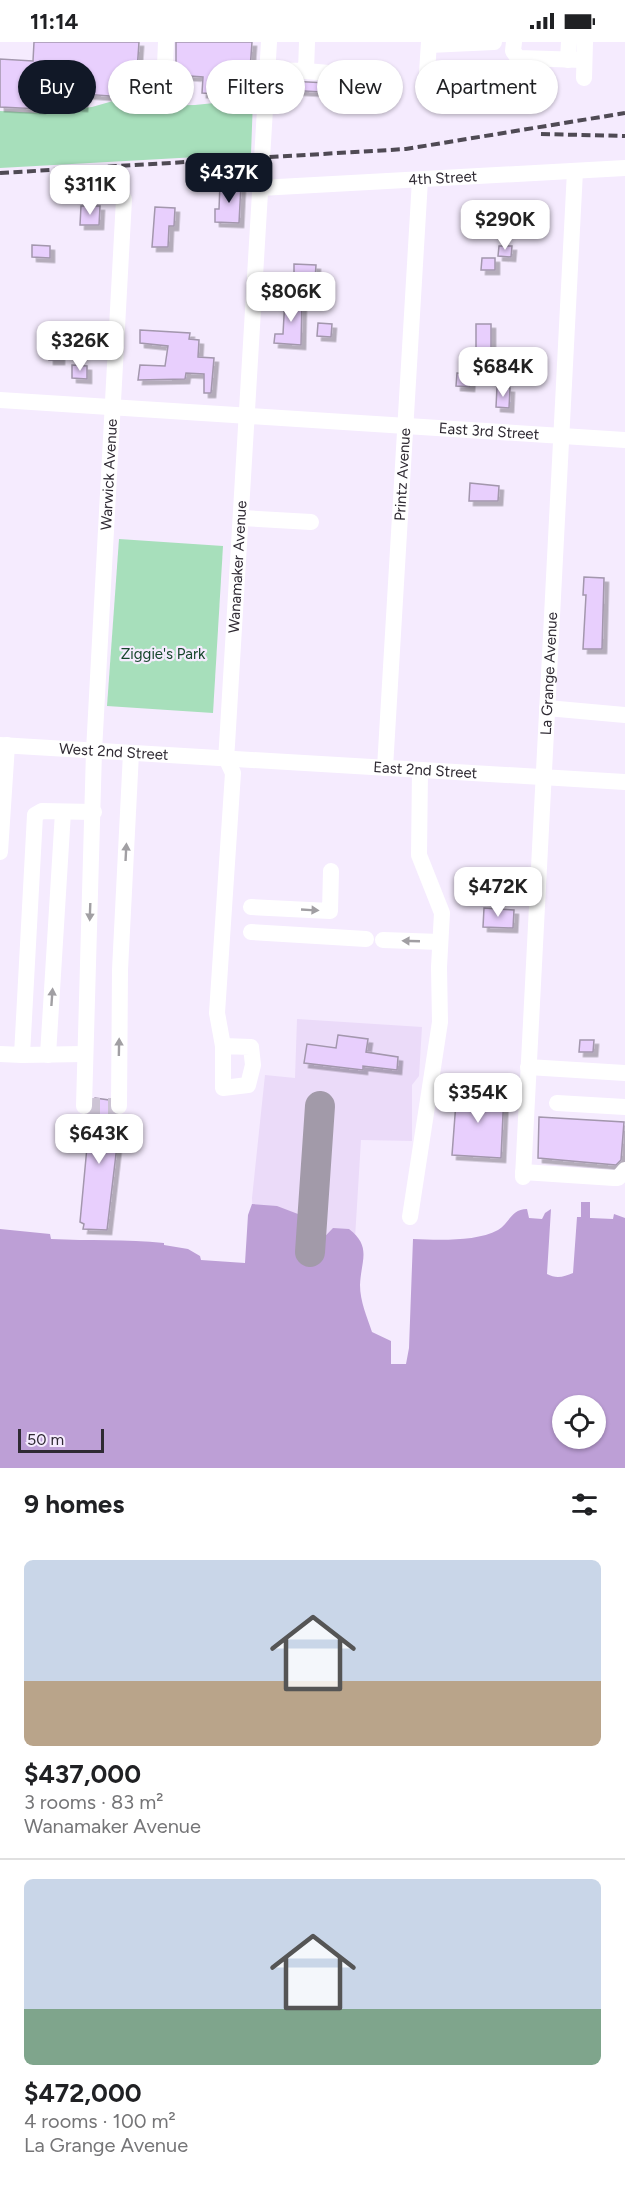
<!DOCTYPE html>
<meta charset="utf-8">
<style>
:root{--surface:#fff;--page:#f6f6f6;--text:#202124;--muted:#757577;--line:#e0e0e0;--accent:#111827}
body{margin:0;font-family:Figtree,sans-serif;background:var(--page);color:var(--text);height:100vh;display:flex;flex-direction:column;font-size:22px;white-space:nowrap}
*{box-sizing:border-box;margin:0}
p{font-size:20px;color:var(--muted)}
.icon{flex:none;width:33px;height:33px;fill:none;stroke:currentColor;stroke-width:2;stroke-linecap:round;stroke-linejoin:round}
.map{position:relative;height:1426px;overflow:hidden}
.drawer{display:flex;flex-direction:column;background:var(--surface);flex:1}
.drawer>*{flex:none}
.top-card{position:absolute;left:18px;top:18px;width:590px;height:54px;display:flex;gap:12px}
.fabs{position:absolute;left:552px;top:1353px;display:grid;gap:12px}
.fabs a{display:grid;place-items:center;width:54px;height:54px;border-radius:50%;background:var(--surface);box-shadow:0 2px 4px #0004;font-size:30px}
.scale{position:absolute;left:18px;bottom:15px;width:86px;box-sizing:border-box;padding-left:6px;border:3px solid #2f2a33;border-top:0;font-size:16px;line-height:21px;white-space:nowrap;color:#2f2a33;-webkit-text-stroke:4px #f5ebfe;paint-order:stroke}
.price{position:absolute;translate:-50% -51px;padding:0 14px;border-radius:12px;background:#fff;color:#222;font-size:20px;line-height:39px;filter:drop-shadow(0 2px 3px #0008)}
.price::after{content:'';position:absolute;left:50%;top:36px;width:18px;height:14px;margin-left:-9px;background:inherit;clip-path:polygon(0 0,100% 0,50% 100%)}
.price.active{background:var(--accent);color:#fff}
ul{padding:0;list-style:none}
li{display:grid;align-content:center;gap:12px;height:318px;padding:0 24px}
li+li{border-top:2px solid var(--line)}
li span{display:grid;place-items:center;height:186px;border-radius:9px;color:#555}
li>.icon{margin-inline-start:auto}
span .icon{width:108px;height:108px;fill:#fffc;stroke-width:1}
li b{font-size:26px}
h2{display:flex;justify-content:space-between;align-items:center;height:72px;padding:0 24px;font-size:26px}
.tag{padding:0 21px;border-radius:27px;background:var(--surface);box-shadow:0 2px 4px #0004;font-size:21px;line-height:54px}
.tag.active{background:var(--accent);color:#fff}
.status{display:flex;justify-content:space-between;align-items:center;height:42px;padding:0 30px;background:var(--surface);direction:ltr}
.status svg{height:16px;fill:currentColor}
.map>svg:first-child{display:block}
.built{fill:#ebdbf9}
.green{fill:#a7dfbb}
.water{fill:#bd9fd6;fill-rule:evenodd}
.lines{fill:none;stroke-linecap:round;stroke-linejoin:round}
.taxiway{stroke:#a29aa9;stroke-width:30}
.building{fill:#e8cffd;stroke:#a397ad;stroke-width:1.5;filter:url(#shadow)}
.minor-tunnel{stroke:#cdc4d5;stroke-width:16;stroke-dasharray:16 8;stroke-linecap:butt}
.minor{stroke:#fff;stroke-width:16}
.rail{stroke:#4f4a54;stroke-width:4;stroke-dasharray:9 4.5;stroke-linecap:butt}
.oneway{fill:#a19fa3}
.labels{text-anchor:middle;stroke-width:4.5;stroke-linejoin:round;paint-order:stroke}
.street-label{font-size:15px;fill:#2f2a33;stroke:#f5ebfe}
.park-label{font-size:15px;fill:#16452b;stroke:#f5ebfe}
</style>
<div class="status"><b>11:14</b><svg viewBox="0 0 49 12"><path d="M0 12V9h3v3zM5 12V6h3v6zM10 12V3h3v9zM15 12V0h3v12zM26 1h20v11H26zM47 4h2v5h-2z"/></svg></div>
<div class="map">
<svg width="625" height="1426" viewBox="0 0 625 1426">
<defs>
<filter id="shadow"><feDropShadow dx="4.5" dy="4.5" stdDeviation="0" flood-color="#0004"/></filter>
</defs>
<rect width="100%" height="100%" fill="#f5ebfe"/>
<!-- built -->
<polygon class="built" points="297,977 422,985 419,1034 412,1043 412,1099 361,1098 341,1426 237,1426 253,1180 252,1156 265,1033 295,1036"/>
<!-- green -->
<g class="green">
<polygon points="253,57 251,112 0,126 0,69 39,71 92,65 113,59 136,64 195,63"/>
<polygon points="119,497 223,504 213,671 107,664"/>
</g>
<!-- water -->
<path class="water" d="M 581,1160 L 590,1160 L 590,1176 L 613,1177 L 614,1172 L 625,1176 L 625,1426 L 0,1426 L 0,1187 L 50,1192 L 51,1197 C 89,1199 126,1197 164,1201 L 164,1203 L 188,1207 L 200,1214 L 201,1218 L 245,1221 L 248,1173 L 252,1162 L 277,1164 L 298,1172 C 299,1185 297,1202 310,1210 L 333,1186 L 349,1187 C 372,1205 361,1218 360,1243 C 360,1259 367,1275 372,1290 L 391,1299 L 391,1322 L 406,1322 L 409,1306 L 413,1197 C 437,1198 476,1200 498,1188 C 509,1182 511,1167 527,1167 L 529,1176 L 542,1177 L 545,1171 L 551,1167 L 547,1232 C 556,1237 564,1235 573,1231 L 577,1175 L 581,1175 ZM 562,1364 L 596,1364 L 596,1396 L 562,1396 Z"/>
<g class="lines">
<!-- taxiway -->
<polyline class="taxiway" points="310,1210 320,1064"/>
</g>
<!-- building -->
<g class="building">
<polygon points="34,0 139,0 137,29 145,30 143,48 123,55 84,52 83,65 42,62 41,67 0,65 0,17 33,19"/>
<polygon points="176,0 252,0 248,54 202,51 203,35 176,33"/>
<polygon points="337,37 359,38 358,52 287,48 288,39 328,41"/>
<polygon points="220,142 241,142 239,181 215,180 215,167 219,167"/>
<polygon points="81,164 100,164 99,183 80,183"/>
<polygon points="155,165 175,166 174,184 169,184 168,205 152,205"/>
<polygon points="32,203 50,204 50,216 32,215"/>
<polygon points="499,204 512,204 511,215 498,214"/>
<polygon points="482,216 495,216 495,228 481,228"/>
<polygon points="294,222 316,223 315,238 294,237"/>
<polygon points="285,256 302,257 301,303 274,301 275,292 283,292"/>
<polygon points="318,281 332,282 331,295 317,294"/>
<rect x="476" y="282" width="15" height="26"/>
<polygon points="140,288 190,291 189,297 199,298 198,315 214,316 211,351 204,351 204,332 186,331 185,337 138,338 140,323 165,324 168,304 140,301"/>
<rect x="49" y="307" width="11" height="11"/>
<polygon points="72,323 87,324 87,337 72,336"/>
<polygon points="457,331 471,332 470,345 456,344"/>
<polygon points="497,345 510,346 509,366 496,365"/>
<polygon points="470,441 499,444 498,459 469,459"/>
<polygon points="584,535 604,536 602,607 583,607 586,553 583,553"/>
<polygon points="494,829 518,830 518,847 493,846"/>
<polygon points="484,866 514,868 513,886 483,885"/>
<polygon points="338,993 368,997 366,1010 398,1015 397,1028 363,1024 363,1028 304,1021 307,1002 336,1006"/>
<polygon points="580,998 594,998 593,1010 579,1010"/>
<polygon points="457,1047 504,1050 501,1116 452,1113"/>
<polygon points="95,1056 109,1058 111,1077 120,1078 107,1188 83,1187 84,1182 80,1180 87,1105 80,1104 83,1075 92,1076"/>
<polygon points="539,1075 624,1080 621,1118 616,1123 538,1116"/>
</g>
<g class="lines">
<!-- minor-tunnel -->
<polyline class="minor-tunnel" points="84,1064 119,1064"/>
<!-- minor -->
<g class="minor">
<polyline points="514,0 513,9 518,16 584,18"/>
<polyline points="429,3 494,0"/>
<polyline points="568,18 569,0"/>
<polyline points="165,24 166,0"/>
<polyline points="267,28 306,29 307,0"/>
<polyline points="306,29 329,31"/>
<polyline points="584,36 585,0"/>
<polyline points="426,46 429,0"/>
<path id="s1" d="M 260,146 L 625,126"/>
<path id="s2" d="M 0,358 L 625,398"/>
<polyline points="241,476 311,480"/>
<polyline points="547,666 625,673"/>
<path id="s3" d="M 0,703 L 625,740"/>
<path id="s4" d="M 385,726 L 420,138"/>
<polyline points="0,810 7,703"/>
<polyline points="251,865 330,869 331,829"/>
<polyline points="251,890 366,897"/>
<polyline points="383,898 440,900"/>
<path id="s5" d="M 223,1004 L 251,1005 L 253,1023 L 248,1043 L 223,1046 L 223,1004 L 217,971 L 233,731 L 226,716 L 227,703 L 269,0"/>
<polyline points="0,1012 22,1013 35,773 42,769 94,770"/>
<polyline points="22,1013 84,1012"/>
<polyline points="48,1013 63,770"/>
<polyline points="528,1025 625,1031"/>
<polyline points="557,1061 625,1065"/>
<path id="s6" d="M 84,1064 L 94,709 L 124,157"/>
<polyline points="119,1064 120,928 131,711"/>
<polyline points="523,1130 614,1136 618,1136 625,1128"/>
<path id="s7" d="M 523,1135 L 575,129"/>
<polyline points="410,1175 440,980 439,925 442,871 419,813 420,728"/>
</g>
<!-- rail -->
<g class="rail">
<polyline points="541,92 625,94"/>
<polyline points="0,131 406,107 625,71"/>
</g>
</g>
<!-- one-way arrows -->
<defs><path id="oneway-solid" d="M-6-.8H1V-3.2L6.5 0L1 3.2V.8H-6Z" transform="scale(1.5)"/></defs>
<g class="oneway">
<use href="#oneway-solid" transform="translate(126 810) rotate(-87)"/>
<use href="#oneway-solid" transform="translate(310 868) rotate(3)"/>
<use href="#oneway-solid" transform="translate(90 870) rotate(92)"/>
<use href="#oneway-solid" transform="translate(411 899) rotate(-178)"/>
<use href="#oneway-solid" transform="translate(52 955) rotate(-86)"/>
<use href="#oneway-solid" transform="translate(119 1005) rotate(-89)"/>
</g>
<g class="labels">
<!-- street labels -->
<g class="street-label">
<text dy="5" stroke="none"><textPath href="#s1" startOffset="183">4th Street</textPath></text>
<text dy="5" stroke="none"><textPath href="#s2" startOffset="490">East 3rd Street</textPath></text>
<text dy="5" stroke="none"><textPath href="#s4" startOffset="294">Printz Avenue</textPath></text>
<text dy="5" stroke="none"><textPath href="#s6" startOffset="632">Warwick Avenue</textPath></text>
<text dy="5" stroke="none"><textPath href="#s5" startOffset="616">Wanamaker Avenue</textPath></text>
<text dy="5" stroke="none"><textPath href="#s7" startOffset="504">La Grange Avenue</textPath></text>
<text dy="5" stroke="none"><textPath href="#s3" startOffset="114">West 2nd Street</textPath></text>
<text dy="5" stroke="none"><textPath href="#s3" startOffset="426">East 2nd Street</textPath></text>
</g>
<!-- park labels -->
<g class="park-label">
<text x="163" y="617">Ziggie's Park</text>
</g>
</g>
</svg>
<div class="fabs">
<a><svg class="icon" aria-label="locate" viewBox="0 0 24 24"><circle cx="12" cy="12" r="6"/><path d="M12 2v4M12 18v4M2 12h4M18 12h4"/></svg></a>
</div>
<div class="scale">50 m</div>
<b class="price active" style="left:229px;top:162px">$437K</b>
<b class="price" style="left:90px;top:174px">$311K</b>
<b class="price" style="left:505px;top:209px">$290K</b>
<b class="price" style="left:291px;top:281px">$806K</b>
<b class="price" style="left:80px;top:330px">$326K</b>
<b class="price" style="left:503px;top:356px">$684K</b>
<b class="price" style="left:498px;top:876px">$472K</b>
<b class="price" style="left:478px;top:1082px">$354K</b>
<b class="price" style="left:99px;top:1123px">$643K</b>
<div class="top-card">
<a class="tag active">Buy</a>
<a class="tag">Rent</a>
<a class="tag">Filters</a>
<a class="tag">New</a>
<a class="tag">Apartment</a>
</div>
</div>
<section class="drawer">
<h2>9 homes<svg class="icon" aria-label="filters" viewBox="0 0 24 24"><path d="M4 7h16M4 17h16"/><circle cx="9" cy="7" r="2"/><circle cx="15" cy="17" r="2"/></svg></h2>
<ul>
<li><span style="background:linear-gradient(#c9d6e8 65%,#b9a48a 0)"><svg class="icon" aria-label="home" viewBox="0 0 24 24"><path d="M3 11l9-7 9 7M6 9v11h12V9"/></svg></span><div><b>$437,000</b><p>3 rooms · 83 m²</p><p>Wanamaker Avenue</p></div></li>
<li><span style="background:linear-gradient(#c9d6e8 70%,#7fa58c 0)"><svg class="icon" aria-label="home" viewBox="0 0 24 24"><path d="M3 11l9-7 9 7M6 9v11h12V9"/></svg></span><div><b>$472,000</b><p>4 rooms · 100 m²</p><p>La Grange Avenue</p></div></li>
</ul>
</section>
